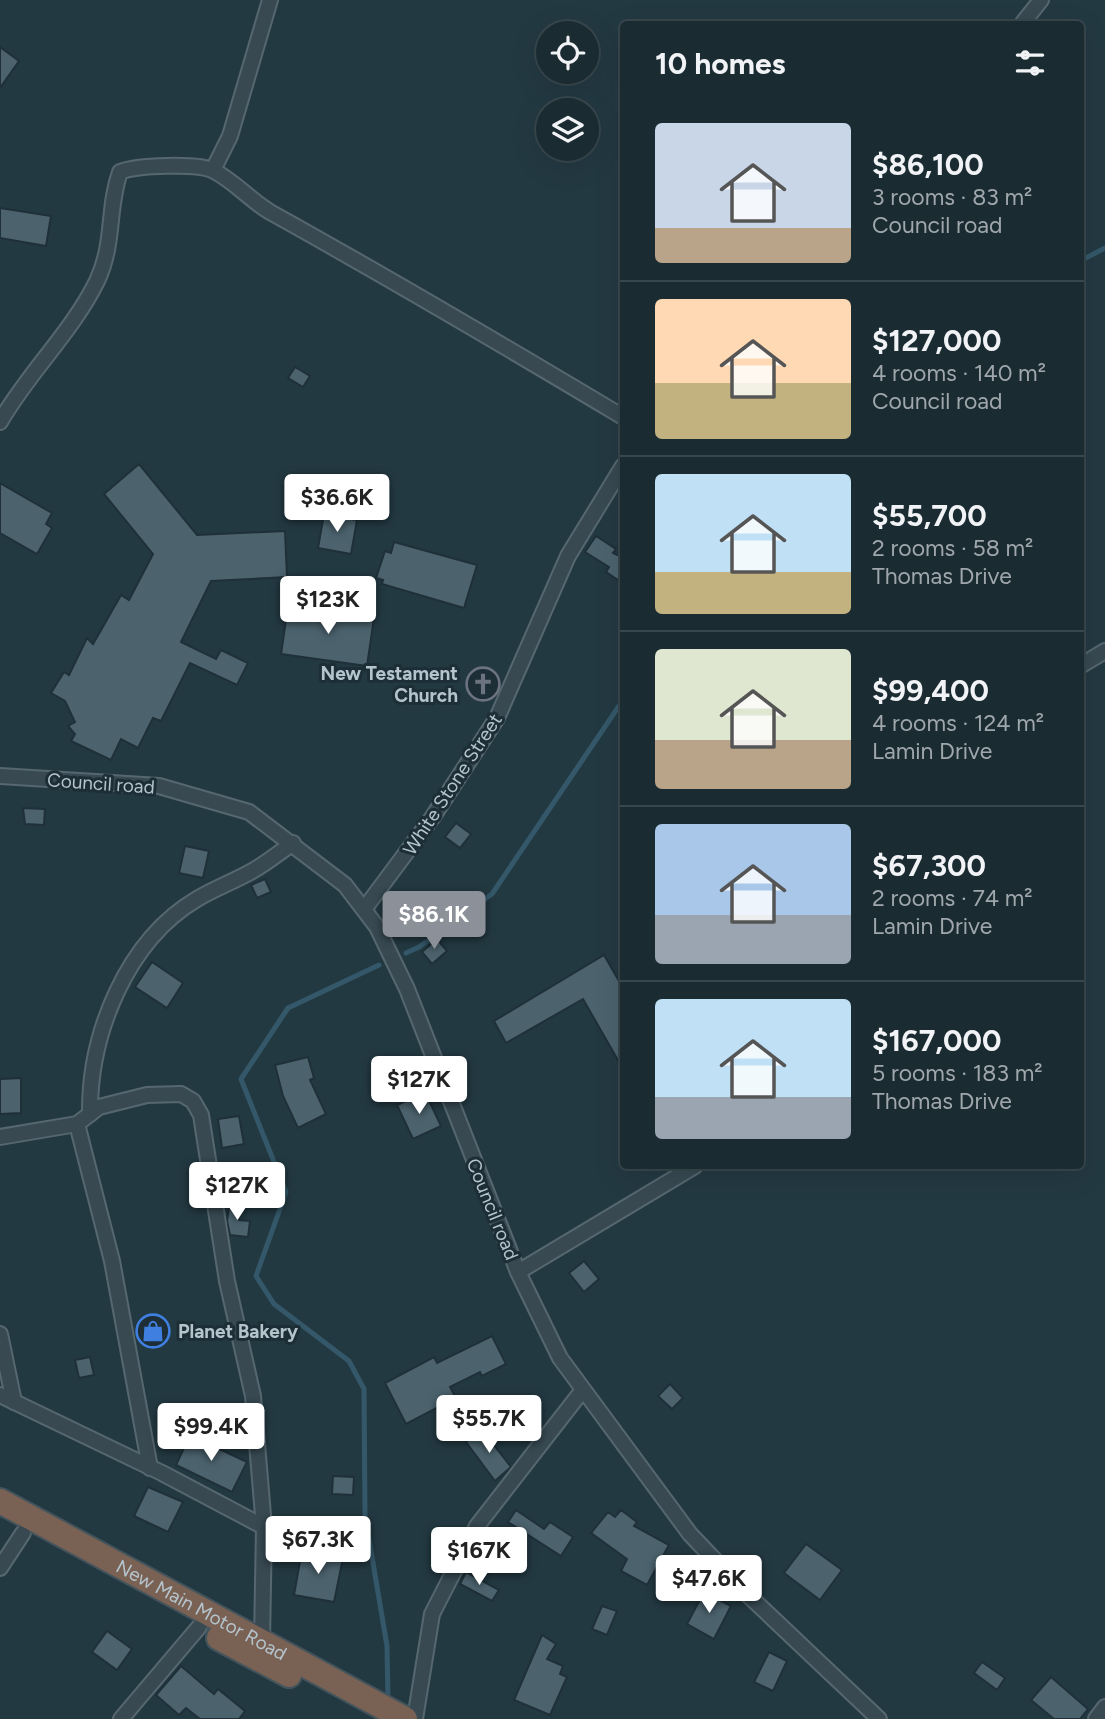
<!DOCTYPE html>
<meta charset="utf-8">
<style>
:root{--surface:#1a2b32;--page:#27373e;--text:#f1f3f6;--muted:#9fa7ac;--line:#38474d;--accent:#8c9099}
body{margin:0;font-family:Figtree,sans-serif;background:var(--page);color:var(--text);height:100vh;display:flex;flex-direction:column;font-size:26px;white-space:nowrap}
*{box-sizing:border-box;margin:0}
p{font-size:23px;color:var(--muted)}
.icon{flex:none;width:38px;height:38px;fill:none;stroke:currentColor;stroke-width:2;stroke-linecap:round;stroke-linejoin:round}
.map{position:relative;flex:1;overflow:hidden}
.panel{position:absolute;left:620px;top:21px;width:464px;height:1148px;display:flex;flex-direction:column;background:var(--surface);border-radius:7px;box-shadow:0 7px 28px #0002,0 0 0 2px var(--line)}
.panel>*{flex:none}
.controls{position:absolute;left:536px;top:21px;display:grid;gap:14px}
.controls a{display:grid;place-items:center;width:63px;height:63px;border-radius:50%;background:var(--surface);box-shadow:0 7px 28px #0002,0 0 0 2px var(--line);font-size:35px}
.price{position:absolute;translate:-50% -60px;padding:0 16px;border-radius:7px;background:#fff;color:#222;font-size:23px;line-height:46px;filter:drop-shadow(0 2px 4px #0008)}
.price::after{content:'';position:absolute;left:50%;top:42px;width:21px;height:16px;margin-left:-10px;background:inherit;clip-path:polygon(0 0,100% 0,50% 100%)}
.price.on{background:var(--accent);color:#fff}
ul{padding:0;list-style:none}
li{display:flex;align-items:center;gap:21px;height:175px;padding:0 35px}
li+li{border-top:2px solid var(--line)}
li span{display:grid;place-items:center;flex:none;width:196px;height:140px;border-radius:7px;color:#555}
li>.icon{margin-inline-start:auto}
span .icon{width:84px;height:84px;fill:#fffc;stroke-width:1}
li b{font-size:30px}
h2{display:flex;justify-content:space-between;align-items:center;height:84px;padding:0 35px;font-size:30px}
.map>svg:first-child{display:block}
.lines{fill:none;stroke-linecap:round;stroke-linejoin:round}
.stream{stroke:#345869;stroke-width:5}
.building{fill:#4c636e;stroke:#1f3039;stroke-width:2}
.street-casing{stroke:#56676f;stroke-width:18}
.highway-casing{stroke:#43545c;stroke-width:28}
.street{stroke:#384952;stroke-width:14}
.highway{stroke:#796154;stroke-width:24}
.labels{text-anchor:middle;stroke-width:6;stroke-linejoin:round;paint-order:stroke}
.poi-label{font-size:19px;font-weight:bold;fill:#b5c4cc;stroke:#1d2e37;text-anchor:end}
.street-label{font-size:19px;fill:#b5c4cc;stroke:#1d2e37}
</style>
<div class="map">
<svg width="1105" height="1719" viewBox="0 0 1105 1719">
<rect width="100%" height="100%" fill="#233942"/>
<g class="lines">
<!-- stream -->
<g class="stream">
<polyline points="1080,261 1105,248"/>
<polyline points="406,953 419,947 492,894 623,700"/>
<polyline points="379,965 288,1008 241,1079 286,1192 256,1276 274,1304 349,1361 364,1389 365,1515 387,1646 388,1700"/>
</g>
</g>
<!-- building -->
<g class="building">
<polygon points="0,47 19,61 0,88"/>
<polygon points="0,208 51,216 46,246 0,238"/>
<polygon points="295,367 310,376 303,387 288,378"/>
<polygon points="139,464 197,535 285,531 287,577 211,581 181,642 216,659 221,650 248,663 237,685 190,663 161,721 153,718 138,748 121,739 111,760 71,741 75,734 68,726 75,722 65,701 51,693 64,672 69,675 87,638 93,644 121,595 129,600 153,554 104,494"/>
<polygon points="0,483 52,513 46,524 52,528 37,554 0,533"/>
<polygon points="324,514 357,520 351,554 318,548"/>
<polygon points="596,536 616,549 613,553 617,555 623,546 623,576 618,580 606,572 609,567 585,552"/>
<polygon points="394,542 477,565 464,608 382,584 383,580 376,578 385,551 391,553"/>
<polygon points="288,606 374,618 367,666 281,654"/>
<polygon points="23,808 45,809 44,825 25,824"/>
<polygon points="456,823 471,834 460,848 445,837"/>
<polygon points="185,846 209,851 203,878 179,873"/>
<polygon points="265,879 271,892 257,898 251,885"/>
<polygon points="437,939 447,951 432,964 422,952"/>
<polygon points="604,955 623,988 623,1069 583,999 506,1043 494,1021"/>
<polygon points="152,962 183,983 167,1008 135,987"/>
<polygon points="308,1057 314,1078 310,1080 326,1114 298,1128 283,1096 275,1065"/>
<polygon points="21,1078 21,1113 0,1114 0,1079"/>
<polygon points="425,1092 441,1126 413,1139 397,1105"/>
<polygon points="239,1116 244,1144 222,1148 218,1119"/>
<polygon points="231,1193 239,1220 250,1221 248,1237 230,1235 227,1221"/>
<polygon points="584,1261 599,1279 584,1292 569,1273"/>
<polygon points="160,1316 165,1342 145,1346 141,1320"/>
<polygon points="492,1336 506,1364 482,1376 480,1372 450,1387 456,1398 406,1424 385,1383 434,1357 437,1363"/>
<polygon points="90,1357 94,1375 79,1378 75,1360"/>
<polygon points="670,1384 683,1398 672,1409 658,1396"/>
<polygon points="482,1430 511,1467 495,1481 466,1442"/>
<polygon points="190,1435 247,1462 232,1492 176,1465"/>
<polygon points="333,1476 354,1477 353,1495 332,1494"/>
<polygon points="148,1487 183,1502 168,1532 134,1516"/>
<polygon points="516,1510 544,1529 550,1522 573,1537 561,1556 508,1522"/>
<polygon points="621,1510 637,1522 634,1526 669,1545 647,1585 621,1571 627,1559 591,1533 608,1512 615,1517"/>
<polygon points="806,1544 842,1570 820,1600 784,1573"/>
<polygon points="302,1550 343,1558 334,1602 294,1595"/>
<polygon points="466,1572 499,1590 492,1601 460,1584"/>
<polygon points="704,1592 731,1606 714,1639 687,1624"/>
<polygon points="602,1606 617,1611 607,1635 592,1629"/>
<polygon points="107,1631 132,1649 117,1670 92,1652"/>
<polygon points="542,1635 556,1644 547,1659 563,1666 560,1674 567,1677 550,1715 514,1700"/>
<polygon points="769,1652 787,1661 773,1691 754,1682"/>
<polygon points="982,1662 1005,1678 997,1690 974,1673"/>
<polygon points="181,1666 214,1694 218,1689 245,1711 239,1719 200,1719 186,1708 179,1715 156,1695"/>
<polygon points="1051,1677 1088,1709 1080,1719 1054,1719 1031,1700"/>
</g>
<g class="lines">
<defs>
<g id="street">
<polyline points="1022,24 1041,0"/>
<polyline points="213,170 230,136 270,0"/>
<path d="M 0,422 C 28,373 72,332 97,281 C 115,243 107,209 120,172 C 136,165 200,163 214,171 C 234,181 250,200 270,212 C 389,278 506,347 623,417"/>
<polyline points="1080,666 1105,651"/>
<polyline points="0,776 159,786 249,812 345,885 377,927 407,989 518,1272 560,1358 690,1534 748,1595 879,1719"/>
<polyline points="365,908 432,818 497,718 568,556 623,466"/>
<path d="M 90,1114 C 89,1035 126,941 197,899 C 215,888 235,881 254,870 C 268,862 280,852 293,843"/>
<polyline points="77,1124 112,1261 150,1468"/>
<polyline points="0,1137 77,1124 99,1107 147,1095 181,1094 193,1101 201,1115 227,1281 253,1396 264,1527 262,1641"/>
<polyline points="518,1272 695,1166"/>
<polyline points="0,1334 14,1402"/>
<polyline points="0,1395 162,1473 264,1527"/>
<polyline points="0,1568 23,1533"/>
<polyline points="121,1719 199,1627"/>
<polyline points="415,1719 432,1614 477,1526 582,1391"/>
<polyline points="1096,1719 1105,1707"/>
</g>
<g id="highway">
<path id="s1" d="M 0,1501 L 405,1719"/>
<polyline points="219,1638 289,1675"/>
</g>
</defs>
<!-- street casing -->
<use href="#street" class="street-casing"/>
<!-- highway casing -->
<use href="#highway" class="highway-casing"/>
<!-- street -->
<use href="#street" class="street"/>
<!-- highway -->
<use href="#highway" class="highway"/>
</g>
<!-- icons -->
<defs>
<symbol id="church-ring" viewBox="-11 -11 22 22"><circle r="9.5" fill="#1d2e37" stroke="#6b7280" stroke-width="1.5"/><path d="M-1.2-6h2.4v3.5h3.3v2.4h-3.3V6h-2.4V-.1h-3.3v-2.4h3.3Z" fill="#6b7280"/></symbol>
<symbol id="shop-ring" viewBox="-11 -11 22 22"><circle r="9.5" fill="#1d2e37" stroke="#3f7fe0" stroke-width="1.5"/><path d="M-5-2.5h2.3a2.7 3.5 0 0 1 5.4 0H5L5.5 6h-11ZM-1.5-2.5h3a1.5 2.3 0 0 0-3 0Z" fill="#3f7fe0"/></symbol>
</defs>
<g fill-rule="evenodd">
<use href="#church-ring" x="464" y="665" width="38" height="38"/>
<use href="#shop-ring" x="134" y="1312" width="38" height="38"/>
</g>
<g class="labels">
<!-- poi labels -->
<g class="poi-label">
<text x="458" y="680">New Testament<tspan x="458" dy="22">Church</tspan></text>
<text x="178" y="1338" text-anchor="start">Planet Bakery</text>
</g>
<!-- street labels -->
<g class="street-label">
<text transform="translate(101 783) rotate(4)" y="7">Council road</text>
<text transform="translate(452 784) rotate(-57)" y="7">White Stone Street</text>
<text transform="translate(493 1209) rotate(68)" y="7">Council road</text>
<text dy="7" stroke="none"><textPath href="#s1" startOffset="229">New Main Motor Road</textPath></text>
</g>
</g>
</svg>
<div class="controls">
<a><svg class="icon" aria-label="locate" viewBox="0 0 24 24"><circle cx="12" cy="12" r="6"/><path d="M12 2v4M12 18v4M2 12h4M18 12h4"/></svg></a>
<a><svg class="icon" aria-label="layers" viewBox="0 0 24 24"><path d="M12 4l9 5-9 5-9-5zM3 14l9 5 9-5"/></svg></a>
</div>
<b class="price" style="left:337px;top:534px">$36.6K</b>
<b class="price" style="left:328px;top:636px">$123K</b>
<b class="price on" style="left:434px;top:951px">$86.1K</b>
<b class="price" style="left:419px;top:1116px">$127K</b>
<b class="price" style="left:237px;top:1222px">$127K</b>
<b class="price" style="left:489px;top:1455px">$55.7K</b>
<b class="price" style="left:211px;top:1463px">$99.4K</b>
<b class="price" style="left:318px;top:1576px">$67.3K</b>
<b class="price" style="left:479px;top:1587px">$167K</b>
<b class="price" style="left:709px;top:1615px">$47.6K</b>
<section class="panel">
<h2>10 homes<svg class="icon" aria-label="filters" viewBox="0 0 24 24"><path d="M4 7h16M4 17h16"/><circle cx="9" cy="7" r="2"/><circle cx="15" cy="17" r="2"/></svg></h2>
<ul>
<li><span style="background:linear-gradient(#c9d6e8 75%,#b9a48a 0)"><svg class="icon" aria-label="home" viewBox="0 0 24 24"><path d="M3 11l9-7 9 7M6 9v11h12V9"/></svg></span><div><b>$86,100</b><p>3 rooms · 83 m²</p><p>Council road</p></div></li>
<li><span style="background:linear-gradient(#ffd9b3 60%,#c2b280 0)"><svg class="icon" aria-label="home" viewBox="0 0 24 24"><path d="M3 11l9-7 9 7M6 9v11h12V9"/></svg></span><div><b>$127,000</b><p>4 rooms · 140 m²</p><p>Council road</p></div></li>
<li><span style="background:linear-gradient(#bfe0f5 70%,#c2b280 0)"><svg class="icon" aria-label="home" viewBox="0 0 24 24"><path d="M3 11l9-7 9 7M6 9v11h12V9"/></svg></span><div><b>$55,700</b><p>2 rooms · 58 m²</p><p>Thomas Drive</p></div></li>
<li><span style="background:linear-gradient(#dfe7d0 65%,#b9a48a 0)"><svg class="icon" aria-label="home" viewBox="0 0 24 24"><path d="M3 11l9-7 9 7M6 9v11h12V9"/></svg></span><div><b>$99,400</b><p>4 rooms · 124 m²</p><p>Lamin Drive</p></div></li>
<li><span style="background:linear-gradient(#a9c7e8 65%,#9aa5b1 0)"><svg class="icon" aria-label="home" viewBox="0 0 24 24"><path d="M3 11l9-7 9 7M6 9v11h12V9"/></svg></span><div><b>$67,300</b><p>2 rooms · 74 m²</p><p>Lamin Drive</p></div></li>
<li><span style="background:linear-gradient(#bfe0f5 70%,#9aa5b1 0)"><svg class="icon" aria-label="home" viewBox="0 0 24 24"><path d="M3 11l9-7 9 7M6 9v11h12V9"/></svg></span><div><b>$167,000</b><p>5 rooms · 183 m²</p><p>Thomas Drive</p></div></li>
</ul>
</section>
</div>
